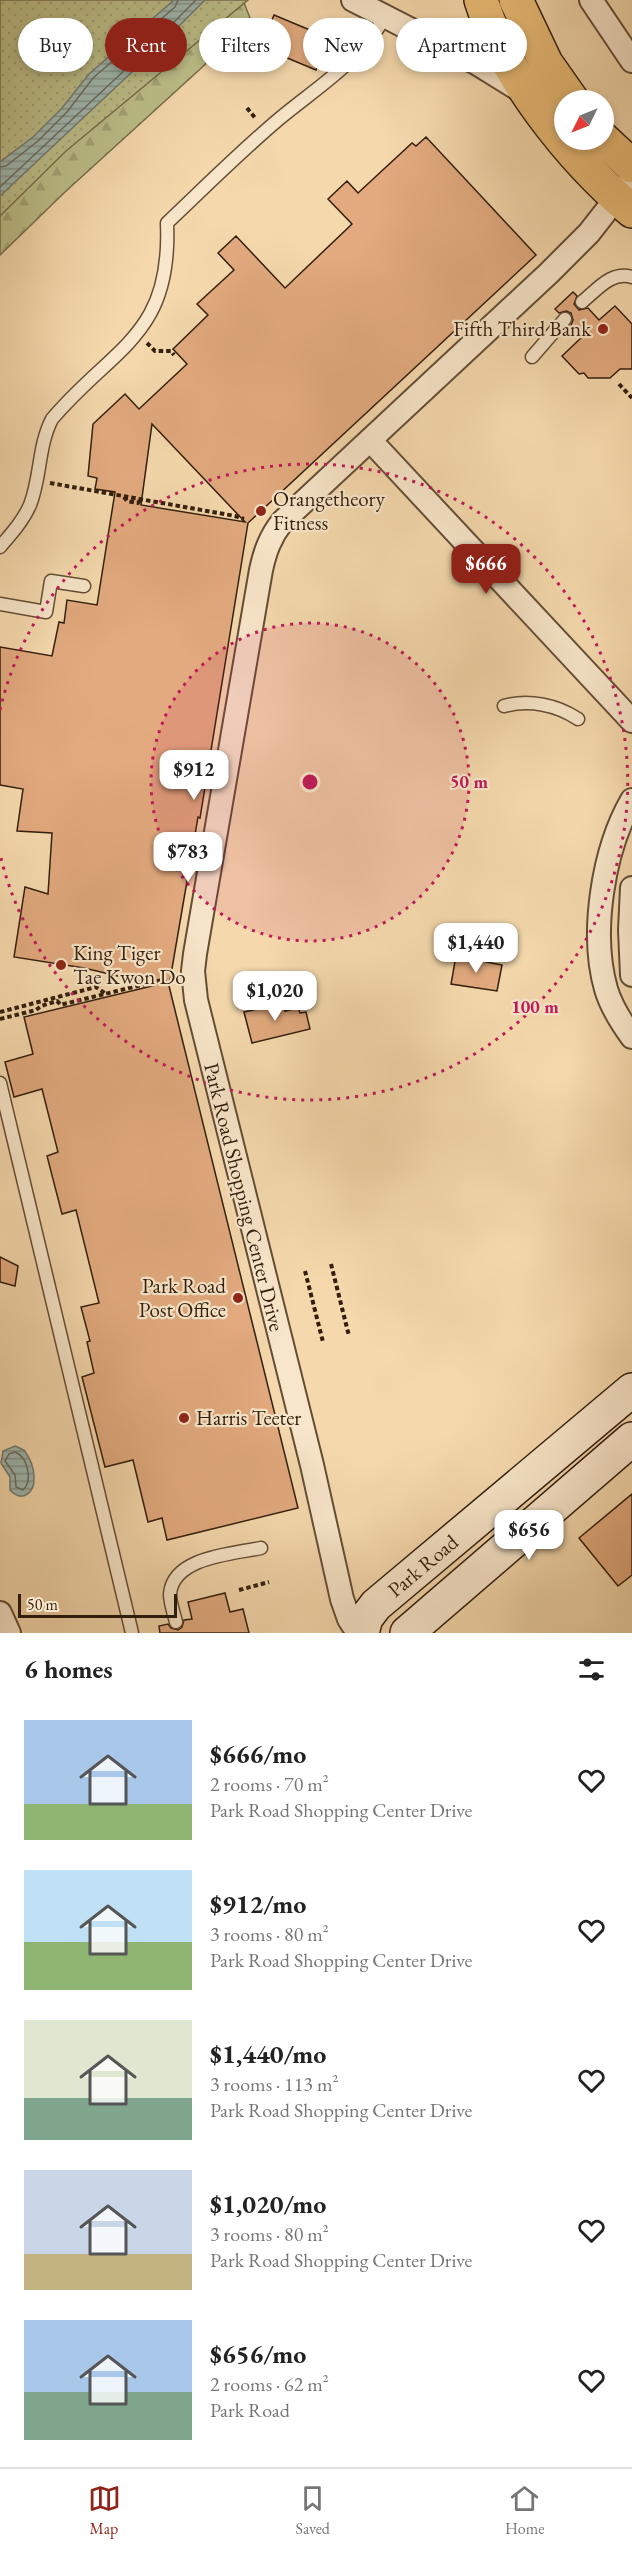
<!DOCTYPE html>
<meta charset="utf-8">
<style>
:root{--surface:#fff;--page:#f6f6f6;--text:#222;--muted:#767676;--line:#e0e0e0;--accent:#8f2418}
body{margin:0;font-family:"EB Garamond",serif;background:var(--page);color:var(--text);height:100vh;display:flex;flex-direction:column;font-size:22px;white-space:nowrap}
*{box-sizing:border-box;margin:0}
p{font-size:20px;color:var(--muted)}
.icon{flex:none;width:33px;height:33px;fill:none;stroke:currentColor;stroke-width:2;stroke-linecap:round;stroke-linejoin:round}
.map{position:relative;height:1633px;overflow:hidden}
.panel{display:flex;flex-direction:column;background:var(--surface);flex:1}
.panel>*{flex:none}
.guide{position:absolute;left:18px;top:18px;width:597px;height:54px;display:flex;gap:12px}
.needle{width:39px;rotate:227deg}
.fabs{position:absolute;left:554px;top:90px;display:grid;gap:12px}
.fabs a{display:grid;place-items:center;width:60px;height:60px;border-radius:50%;background:var(--surface);box-shadow:0 3px 9px #0003;font-size:30px}
.scale{position:absolute;left:18px;bottom:15px;width:159px;box-sizing:border-box;padding-left:6px;border:3px solid #331e0e;border-top:0;font-size:16px;line-height:21px;white-space:nowrap;color:#331e0e;-webkit-text-stroke:4px #f8e6ca;paint-order:stroke}
.price{position:absolute;translate:-50% -51px;padding:0 14px;border-radius:12px;background:#fff;color:#222;font-size:20px;line-height:39px;filter:drop-shadow(0 2px 3px #0008)}
.price::after{content:'';position:absolute;left:50%;top:36px;width:18px;height:14px;margin-left:-9px;background:inherit;clip-path:polygon(0 0,100% 0,50% 100%)}
.price.selected{background:var(--accent);color:#fff}
ul{padding:0;list-style:none}
li{display:flex;align-items:center;gap:18px;height:150px;padding:0 24px}
li span{display:grid;place-items:center;flex:none;width:168px;height:120px;border-radius:0px;color:#555}
li>.icon{margin-inline-start:auto}
span .icon{width:72px;height:72px;fill:#fffc;stroke-width:1}
li b{font-size:26px}
h2{display:flex;justify-content:space-between;align-items:center;height:72px;padding:0 24px;font-size:26px}
.tag{padding:0 21px;border-radius:27px;background:var(--surface);box-shadow:0 3px 9px #0003;font-size:21px;line-height:54px}
.tag.selected{background:var(--accent);color:#fff}
.tabs{display:flex;justify-content:space-around;align-items:center;height:84px;border-top:2px solid var(--line);background:var(--surface);font-size:16px;color:var(--muted)}
.tabs a{display:grid;justify-items:center;gap:3px}
.tabs .selected{color:var(--accent)}
.map>svg:first-child{display:block}
.forest{fill:url(#forest-firs);stroke:#786e4c;stroke-width:1.5}
.park{fill:url(#park-dots);stroke:#786e4c;stroke-width:1.5}
.water{fill:url(#water-rules);stroke:#747b71;stroke-width:1.5}
.lines{fill:none;stroke-linecap:round;stroke-linejoin:round}
.shore{stroke:#696c60;stroke-width:1.5}
.building{fill:#e2aa7e;stroke:#331e0e;stroke-width:1.5;fill-rule:evenodd}
.lane-casing{stroke:#644d36;stroke-width:15}
.street-casing{stroke:#644d36;stroke-width:26}
.secondary-casing{stroke:#331e0e;stroke-width:36}
.primary-casing{stroke:#331e0e;stroke-width:36}
.path{stroke:#331e0e;stroke-width:4;stroke-dasharray:4.5 3;stroke-linecap:butt}
.lane{stroke:#f8e6ca;stroke-width:12}
.street{stroke:#f8e6ca;stroke-width:22}
.secondary{stroke:#f8e6ca;stroke-width:33}
.primary{stroke:#eabc76;stroke-width:33}
.ring{fill:none;stroke:#c2185b;stroke-width:3;stroke-dasharray:3 6}
.poi-dot{fill:#8f2418;stroke:#f8e6ca;stroke-width:2}
.labels{text-anchor:middle;stroke-width:4.5;stroke-linejoin:round;paint-order:stroke}
.poi-label{font-size:21px;fill:#331e0e;stroke:#f8e6ca;text-anchor:start}
.street-label{font-size:21px;fill:#331e0e;stroke:#f8e6ca}
.centre{fill:#c2185b;stroke:#f8e6ca;stroke-width:3}
.ring-label{font-size:18px;text-anchor:middle;font-weight:bold;fill:#c2185b;stroke:#f8e6ca;stroke-width:4.5;stroke-linejoin:round;paint-order:stroke}
</style>
<div class="map">
<svg width="632" height="1633" viewBox="0 0 632 1633">
<defs>
<pattern id="forest-firs" width="22" height="20" patternUnits="userSpaceOnUse" patternTransform="scale(1.5)"><rect width="22" height="20" fill="#bcbf8a"/><path d="M5 1l3.5 6h-7zM16 11l3.5 6h-7z" fill="#a2a476"/></pattern>
<pattern id="park-dots" width="8" height="8" patternUnits="userSpaceOnUse" patternTransform="scale(1.5)"><rect width="8" height="8" fill="#bcbf8a"/><path d="M2 2h.1M6 6h.1" fill="none" stroke="#a2a476" stroke-width="1.8" stroke-linecap="round"/></pattern>
<pattern id="water-rules" width="6" height="5" patternUnits="userSpaceOnUse" patternTransform="scale(1.5)"><rect width="6" height="5" fill="#9fb9b3"/><path d="M0 2.5h6" fill="none" stroke="#829690"/></pattern>
</defs>
<rect width="100%" height="100%" fill="#f5d9ad"/>
<filter id="stains"><feTurbulence type="fractalNoise" baseFrequency=".00333" numOctaves="4"/><feColorMatrix values="0 0 0 0 .2 0 0 0 0 .09 0 0 0 0 .02 0 0 0 .5 -.17"/></filter>
<radialGradient id="worn" r=".72"><stop offset=".6" stop-color="#630" stop-opacity="0"/><stop offset="1" stop-color="#630" stop-opacity=".3"/></radialGradient>
<!-- forest -->
<polygon class="forest" points="243,0 250,18 231,41 65,192 0,255 0,209 201,12"/>
<!-- park -->
<polygon class="park" points="0,0 248,0 66,151 0,216"/>
<!-- water -->
<g class="water">
<polygon points="174,0 205,0 149,56 0,196 0,162 33,137 62,108 89,74"/>
<path d="M 15,1446 L 24,1450 C 30,1458 34,1467 34,1477 C 35,1493 22,1503 10,1490 L 10,1477 L 1,1463 L 3,1451 Z"/>
</g>
<g class="lines">
<!-- shore -->
<g class="shore">
<polyline points="0,167 6,166 38,141 67,112 93,78 175,7 178,0"/>
<polyline points="0,187 144,52 196,0"/>
<path d="M 15,1452 C 28,1457 33,1481 23,1490 L 16,1487 L 15,1475 L 5,1461 L 9,1454 Z"/>
</g>
</g>
<!-- building -->
<g class="building">
<polygon points="274,15 329,38 316,70 261,47"/>
<path d="M 426,137 L 536,255 L 248,523 L 200,818 L 198,817 L 169,986 L 298,1508 L 167,1540 L 162,1518 L 148,1522 L 133,1460 L 105,1467 L 82,1377 L 94,1373 L 87,1342 L 90,1341 L 81,1307 L 99,1303 L 76,1210 L 62,1214 L 47,1156 L 58,1152 L 42,1089 L 14,1097 L 5,1062 L 33,1054 L 24,1017 L 156,985 L 84,968 L 14,957 L 25,887 L 48,894 L 52,833 L 17,831 L 23,789 L 0,785 L 0,647 L 52,656 L 59,622 L 64,623 L 67,600 L 97,605 L 115,492 L 95,489 L 97,478 L 88,476 L 93,424 L 125,394 L 139,409 L 187,364 L 173,349 L 208,315 L 197,304 L 234,270 L 218,253 L 236,236 L 285,288 L 352,224 L 328,199 L 347,181 L 358,193 L 412,143 L 416,146 ZM 152,424 L 245,522 L 141,505 Z"/>
<polygon points="573,292 577,296 574,304 579,310 588,308 599,320 615,306 632,324 632,369 620,369 610,378 588,378 584,373 579,374 562,356 582,337 571,325 573,320 571,313 566,311 559,313 555,309"/>
<polygon points="456,956 502,965 497,991 451,984"/>
<polygon points="283,1003 285,1011 298,1008 300,1013 306,1012 310,1029 252,1043 244,1012"/>
<polygon points="0,1257 18,1266 15,1286 0,1282"/>
<polygon points="632,1494 632,1575 618,1586 579,1538"/>
<polygon points="225,1593 230,1612 243,1609 249,1633 160,1633 159,1626 168,1624 171,1628 178,1630 182,1627 184,1620 192,1619 188,1602"/>
</g>
<g class="lines">
<defs>
<g id="lane">
<path d="M 582,302 C 598,289 611,271 632,277"/>
<polyline points="532,357 565,319"/>
<path d="M 0,547 C 11,534 23,521 30,505 C 41,477 38,446 52,419 C 114,346 172,336 167,223 C 204,188 240,152 279,119 C 316,88 361,61 384,18"/>
<polyline points="0,604 46,612 51,581 84,586"/>
<path d="M 504,706 C 529,699 557,705 578,719"/>
<polyline points="0,1083 132,1633"/>
<path d="M 176,1622 C 174,1614 170,1603 170,1594 C 173,1557 232,1554 261,1548"/>
</g>
<g id="street">
<polyline points="353,0 476,63 523,92"/>
<polyline points="591,0 632,61"/>
<polyline points="370,440 632,721"/>
<path d="M 632,800 C 603,850 590,933 606,989 C 611,1006 621,1022 632,1037"/>
<polyline points="632,888 630,930 632,975"/>
<polyline points="0,1613 9,1633"/>
<path d="M 358,1633 L 349,1619 L 342,1599 L 312,1465 L 196,1000 L 193,971 L 195,954 L 261,570 C 265,552 270,537 282,522 L 549,273 L 589,233 L 632,178"/>
</g>
<g id="secondary">
<polyline points="362,1633 366,1618 376,1605 632,1390"/>
<polyline points="407,1633 632,1439"/>
</g>
<g id="primary">
<path d="M 481,0 C 505,77 571,159 632,211"/>
<polyline points="516,0 546,63 572,100"/>
<polyline points="603,139 632,166"/>
</g>
</defs>
<!-- lane casing -->
<use href="#lane" class="lane-casing"/>
<!-- street casing -->
<use href="#street" class="street-casing"/>
<!-- secondary casing -->
<use href="#secondary" class="secondary-casing"/>
<!-- primary casing -->
<use href="#primary" class="primary-casing"/>
<!-- path -->
<g class="path">
<polyline points="247,108 256,119"/>
<polyline points="147,343 155,351 171,351 174,355"/>
<polyline points="619,384 632,398"/>
<polyline points="50,483 235,516 244,519"/>
<polyline points="124,497 127,501 138,503 141,499"/>
<polyline points="0,1012 96,987 106,994"/>
<polyline points="0,1019 36,1010 41,1006 57,1001 61,1005 64,1004 166,979"/>
<polyline points="331,1264 349,1336"/>
<polyline points="305,1271 323,1342"/>
<polyline points="239,1590 269,1582"/>
</g>
<!-- lane -->
<use href="#lane" class="lane"/>
<!-- street -->
<use href="#street" class="street"/>
<!-- secondary -->
<use href="#secondary" class="secondary"/>
<!-- primary -->
<use href="#primary" class="primary"/>
</g>
<!-- distance rings -->
<circle cx="310" cy="782" r="159" fill="#c2185b" fill-opacity=".12"/>
<g class="ring">
<circle cx="310" cy="782" r="159"/>
<path d="M0 710A318 318 0 1 1 0 854"/>
</g>
<!-- markers -->
<g class="poi-dot">
<circle cx="603" cy="329" r="6"/>
<circle cx="261" cy="511" r="6"/>
<circle cx="61" cy="965" r="6"/>
<circle cx="238" cy="1298" r="6"/>
<circle cx="184" cy="1418" r="6"/>
</g>
<g class="labels">
<!-- poi labels -->
<g class="poi-label">
<text x="591" y="336" text-anchor="end">Fifth Third Bank</text>
<text x="273" y="506">Orangetheory<tspan x="273" dy="24">Fitness</tspan></text>
<text x="73" y="960">King Tiger<tspan x="73" dy="24">Tae Kwon Do</tspan></text>
<text x="226" y="1293" text-anchor="end">Park Road<tspan x="226" dy="24">Post Office</tspan></text>
<text x="196" y="1425">Harris Teeter</text>
</g>
<!-- street labels -->
<g class="street-label">
<text transform="translate(244 1197) rotate(76)" y="7">Park Road Shopping Center Drive</text>
<text transform="translate(423 1566) rotate(-40)" y="7">Park Road</text>
</g>
</g>
<circle cx="310" cy="782" r="9" class="centre"/>
<g class="ring-label">
<text x="469" y="788">50 m</text>
<text x="535" y="1013">100 m</text>
</g>
<rect width="100%" height="100%" filter="url(#stains)"/>
<rect width="100%" height="100%" fill="url(#worn)"/>
</svg>
<div class="fabs">
<a><svg class="needle" viewBox="-14 -14 28 28"><path d="M0-13l5 13h-10z" fill="#e53935"/><path d="M0 13l5-13h-10z" fill="#767676"/></svg></a>
</div>
<div class="scale">50 m</div>
<b class="price selected" style="left:486px;top:595px">$666</b>
<b class="price" style="left:194px;top:801px">$912</b>
<b class="price" style="left:188px;top:883px">$783</b>
<b class="price" style="left:476px;top:974px">$1,440</b>
<b class="price" style="left:275px;top:1022px">$1,020</b>
<b class="price" style="left:529px;top:1561px">$656</b>
<div class="guide">
<a class="tag">Buy</a>
<a class="tag selected">Rent</a>
<a class="tag">Filters</a>
<a class="tag">New</a>
<a class="tag">Apartment</a>
</div>
</div>
<section class="panel">
<h2>6 homes<svg class="icon" aria-label="filters" viewBox="0 0 24 24"><path d="M4 7h16M4 17h16"/><circle cx="9" cy="7" r="2"/><circle cx="15" cy="17" r="2"/></svg></h2>
<ul>
<li><span style="background:linear-gradient(#a9c7e8 70%,#8fb573 0)"><svg class="icon" aria-label="home" viewBox="0 0 24 24"><path d="M3 11l9-7 9 7M6 9v11h12V9"/></svg></span><div><b>$666/mo</b><p>2 rooms · 70 m²</p><p>Park Road Shopping Center Drive</p></div><svg class="icon" aria-label="heart" viewBox="0 0 24 24"><path d="M12 20l-8-8c-3-5 5-10 8-4 3-6 11-1 8 4z"/></svg></li>
<li><span style="background:linear-gradient(#bfe0f5 60%,#8fb573 0)"><svg class="icon" aria-label="home" viewBox="0 0 24 24"><path d="M3 11l9-7 9 7M6 9v11h12V9"/></svg></span><div><b>$912/mo</b><p>3 rooms · 80 m²</p><p>Park Road Shopping Center Drive</p></div><svg class="icon" aria-label="heart" viewBox="0 0 24 24"><path d="M12 20l-8-8c-3-5 5-10 8-4 3-6 11-1 8 4z"/></svg></li>
<li><span style="background:linear-gradient(#dfe7d0 65%,#7fa58c 0)"><svg class="icon" aria-label="home" viewBox="0 0 24 24"><path d="M3 11l9-7 9 7M6 9v11h12V9"/></svg></span><div><b>$1,440/mo</b><p>3 rooms · 113 m²</p><p>Park Road Shopping Center Drive</p></div><svg class="icon" aria-label="heart" viewBox="0 0 24 24"><path d="M12 20l-8-8c-3-5 5-10 8-4 3-6 11-1 8 4z"/></svg></li>
<li><span style="background:linear-gradient(#c9d6e8 70%,#c2b280 0)"><svg class="icon" aria-label="home" viewBox="0 0 24 24"><path d="M3 11l9-7 9 7M6 9v11h12V9"/></svg></span><div><b>$1,020/mo</b><p>3 rooms · 80 m²</p><p>Park Road Shopping Center Drive</p></div><svg class="icon" aria-label="heart" viewBox="0 0 24 24"><path d="M12 20l-8-8c-3-5 5-10 8-4 3-6 11-1 8 4z"/></svg></li>
<li><span style="background:linear-gradient(#a9c7e8 60%,#7fa58c 0)"><svg class="icon" aria-label="home" viewBox="0 0 24 24"><path d="M3 11l9-7 9 7M6 9v11h12V9"/></svg></span><div><b>$656/mo</b><p>2 rooms · 62 m²</p><p>Park Road</p></div><svg class="icon" aria-label="heart" viewBox="0 0 24 24"><path d="M12 20l-8-8c-3-5 5-10 8-4 3-6 11-1 8 4z"/></svg></li>
</ul>
</section>
<nav class="tabs">
<a class="selected"><svg class="icon" aria-label="map" viewBox="0 0 24 24"><path d="M3 6l6-2 6 2 6-2v14l-6 2-6-2-6 2zM9 4v14M15 6v14"/></svg>Map</a>
<a><svg class="icon" aria-label="saved" viewBox="0 0 24 24"><path d="M7 4h10v16l-5-4-5 4z"/></svg>Saved</a>
<a><svg class="icon" aria-label="home" viewBox="0 0 24 24"><path d="M3 11l9-7 9 7M6 9v11h12V9"/></svg>Home</a>
</nav>
